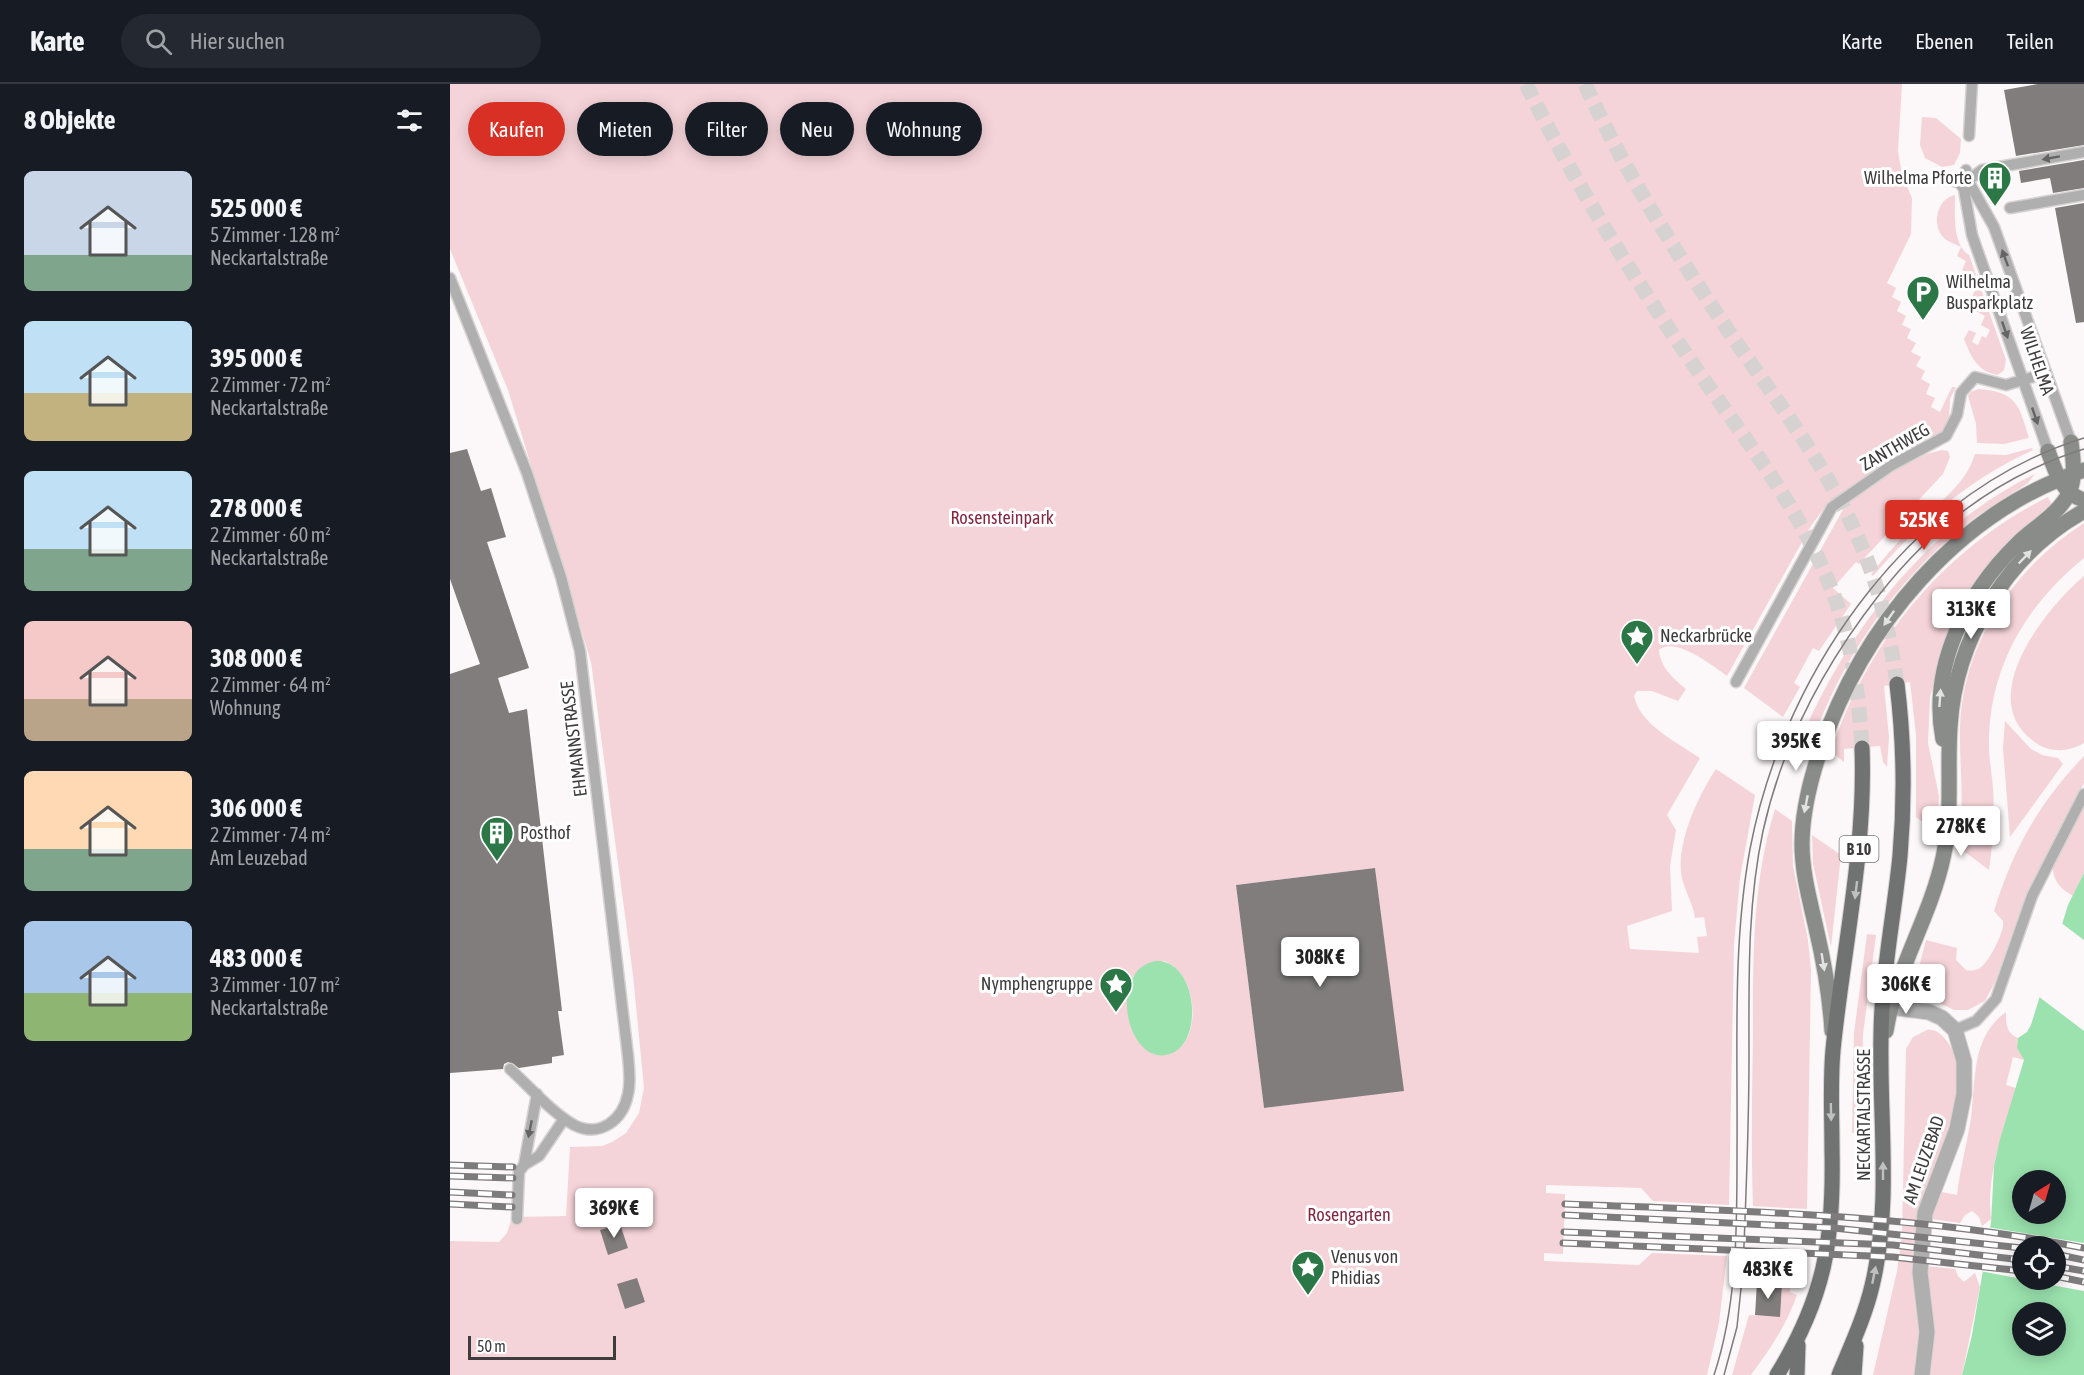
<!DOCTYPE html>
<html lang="de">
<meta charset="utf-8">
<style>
:root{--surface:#171b24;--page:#242831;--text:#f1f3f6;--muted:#9ea1a6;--line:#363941;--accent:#d93025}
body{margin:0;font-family:"Asap Condensed",sans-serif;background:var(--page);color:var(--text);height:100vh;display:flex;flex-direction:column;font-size:22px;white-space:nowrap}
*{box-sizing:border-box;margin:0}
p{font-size:20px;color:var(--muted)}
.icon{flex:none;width:33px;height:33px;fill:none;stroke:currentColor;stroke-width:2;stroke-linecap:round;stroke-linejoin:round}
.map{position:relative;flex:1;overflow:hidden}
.panel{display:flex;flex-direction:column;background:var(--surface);width:450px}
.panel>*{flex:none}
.hud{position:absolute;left:18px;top:18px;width:570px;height:54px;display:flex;gap:12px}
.needle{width:39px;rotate:37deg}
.fabs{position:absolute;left:1562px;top:1086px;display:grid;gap:12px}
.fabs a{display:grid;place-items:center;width:54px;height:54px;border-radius:50%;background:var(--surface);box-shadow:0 3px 15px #0003;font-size:30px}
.scale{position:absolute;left:18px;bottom:15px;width:148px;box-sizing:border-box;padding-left:6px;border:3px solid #3e3c3c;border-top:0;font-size:16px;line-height:21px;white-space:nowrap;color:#3e3c3c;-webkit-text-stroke:4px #fff;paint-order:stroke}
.price{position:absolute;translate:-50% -51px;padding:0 14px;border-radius:6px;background:#fff;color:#222;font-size:20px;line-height:39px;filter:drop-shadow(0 2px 3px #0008)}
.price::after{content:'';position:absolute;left:50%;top:36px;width:18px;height:14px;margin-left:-9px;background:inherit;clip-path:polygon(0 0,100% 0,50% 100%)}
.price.on{background:var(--accent);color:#fff}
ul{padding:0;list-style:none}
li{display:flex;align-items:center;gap:18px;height:150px;padding:0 24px}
li span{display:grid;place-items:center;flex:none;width:168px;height:120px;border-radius:9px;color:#555}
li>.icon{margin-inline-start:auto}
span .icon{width:72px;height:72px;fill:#fffc;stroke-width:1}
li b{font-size:26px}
h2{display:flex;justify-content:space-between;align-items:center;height:72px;padding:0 24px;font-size:26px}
.tag{padding:0 21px;border-radius:27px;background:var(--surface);box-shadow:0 3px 15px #0003;font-size:21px;line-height:54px}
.tag.on{background:var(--accent);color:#fff}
header{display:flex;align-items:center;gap:36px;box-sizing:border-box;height:84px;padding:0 30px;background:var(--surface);border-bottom:2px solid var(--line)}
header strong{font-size:28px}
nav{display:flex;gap:33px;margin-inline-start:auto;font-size:21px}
.search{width:420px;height:54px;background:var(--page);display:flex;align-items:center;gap:15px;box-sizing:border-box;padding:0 21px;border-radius:33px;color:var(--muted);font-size:22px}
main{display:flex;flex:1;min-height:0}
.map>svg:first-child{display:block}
.green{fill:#f5d4d9;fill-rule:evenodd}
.water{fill:#9be2ae;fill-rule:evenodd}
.pier{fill:#fcf7f8}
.building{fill:#817d7d}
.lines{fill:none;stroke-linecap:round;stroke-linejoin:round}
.primary-tunnel{stroke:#d6d2d2;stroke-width:15;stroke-dasharray:15 8;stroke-linecap:butt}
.service-casing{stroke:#d6d2d2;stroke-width:13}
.minor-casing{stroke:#d6d2d2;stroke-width:17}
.secondary-casing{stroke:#d6d2d2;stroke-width:17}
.primary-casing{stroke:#d6d2d2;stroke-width:17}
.service{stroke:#aeafae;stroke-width:10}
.minor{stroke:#aeafae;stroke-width:15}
.secondary{stroke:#8a8c8a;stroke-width:15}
.primary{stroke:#707371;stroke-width:15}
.tram{stroke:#7e7b7c;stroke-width:1.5}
.rail-casing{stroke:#7e7b7c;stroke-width:7}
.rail{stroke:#fff;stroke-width:4.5;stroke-dasharray:14;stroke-linecap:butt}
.oneway{fill:#656464}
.oneway2{fill:#e2e2e2}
.oneway3{fill:#bfc0bf}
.labels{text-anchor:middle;stroke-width:6;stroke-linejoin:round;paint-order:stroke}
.shield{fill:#fff;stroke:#787676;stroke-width:1.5}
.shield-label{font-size:16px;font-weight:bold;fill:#3e3c3c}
.poi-label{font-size:18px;fill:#3e3c3c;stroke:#fff;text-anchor:start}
.street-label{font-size:18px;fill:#3e3c3c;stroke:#fff}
.park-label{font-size:18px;fill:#862641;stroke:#fff}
</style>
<header>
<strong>Karte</strong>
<div class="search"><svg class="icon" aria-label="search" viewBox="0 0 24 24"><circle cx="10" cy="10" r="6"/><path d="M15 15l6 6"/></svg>Hier suchen</div>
<nav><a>Karte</a><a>Ebenen</a><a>Teilen</a></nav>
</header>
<main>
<section class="panel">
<h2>8 Objekte<svg class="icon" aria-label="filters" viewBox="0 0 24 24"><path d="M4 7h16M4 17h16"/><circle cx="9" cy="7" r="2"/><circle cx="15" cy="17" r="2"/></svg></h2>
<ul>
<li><span style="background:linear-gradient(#c9d6e8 70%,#7fa58c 0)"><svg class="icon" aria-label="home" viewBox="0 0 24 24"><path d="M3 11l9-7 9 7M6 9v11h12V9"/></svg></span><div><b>525 000 €</b><p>5 Zimmer · 128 m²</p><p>Neckartalstraße</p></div></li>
<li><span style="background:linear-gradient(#bfe0f5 60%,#c2b280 0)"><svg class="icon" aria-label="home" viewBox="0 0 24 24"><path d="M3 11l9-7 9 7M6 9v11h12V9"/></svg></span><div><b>395 000 €</b><p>2 Zimmer · 72 m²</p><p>Neckartalstraße</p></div></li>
<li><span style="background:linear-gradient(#bfe0f5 65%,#7fa58c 0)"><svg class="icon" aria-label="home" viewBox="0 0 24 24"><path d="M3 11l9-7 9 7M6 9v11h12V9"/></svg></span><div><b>278 000 €</b><p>2 Zimmer · 60 m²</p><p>Neckartalstraße</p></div></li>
<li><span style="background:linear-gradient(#f6c9c9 65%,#b9a48a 0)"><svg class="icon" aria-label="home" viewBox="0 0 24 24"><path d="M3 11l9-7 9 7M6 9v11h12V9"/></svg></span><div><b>308 000 €</b><p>2 Zimmer · 64 m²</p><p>Wohnung</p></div></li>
<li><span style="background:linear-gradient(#ffd9b3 65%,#7fa58c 0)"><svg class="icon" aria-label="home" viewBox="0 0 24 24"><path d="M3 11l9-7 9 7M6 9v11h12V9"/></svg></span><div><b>306 000 €</b><p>2 Zimmer · 74 m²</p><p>Am Leuzebad</p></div></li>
<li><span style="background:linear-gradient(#a9c7e8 60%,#8fb573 0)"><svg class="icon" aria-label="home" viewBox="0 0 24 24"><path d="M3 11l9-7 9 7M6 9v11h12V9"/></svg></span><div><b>483 000 €</b><p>3 Zimmer · 107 m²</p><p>Neckartalstraße</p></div></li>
</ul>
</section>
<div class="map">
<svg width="1634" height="1291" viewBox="0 0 1634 1291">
<rect width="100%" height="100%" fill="#fcf7f8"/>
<!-- green -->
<g class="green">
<path d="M 0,0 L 1452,0 L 1448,67 L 1452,91 L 1462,114 L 1461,150 L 1437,199 L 1446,204 L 1442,213 L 1451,218 L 1447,227 L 1456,232 L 1452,241 L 1461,245 L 1457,254 L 1466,259 L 1461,268 L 1471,273 L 1466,282 L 1475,287 L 1471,295 L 1480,300 L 1476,310 L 1485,314 L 1481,323 L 1490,328 L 1502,303 L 1506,303 L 1500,315 L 1499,335 L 1492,347 L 1478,358 L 1439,377 L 1377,420 L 1361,442 L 1277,592 C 1263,582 1225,552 1209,566 C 1210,583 1224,595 1236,605 L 1228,617 L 1202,607 L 1187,607 L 1184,612 C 1190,641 1228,659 1250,674 L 1217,731 L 1226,746 L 1220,782 L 1222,827 L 1177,842 L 1180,865 L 1249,869 L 1247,853 L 1257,852 L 1254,833 L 1245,834 C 1243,819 1235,808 1232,794 C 1225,761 1248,712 1266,685 L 1305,711 L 1290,794 L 1284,860 L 1279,1121 L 1203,1117 L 1191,1104 L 1096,1101 L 1096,1109 L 1115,1110 L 1115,1113 L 1113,1170 L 1094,1169 L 1094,1177 L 1189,1181 L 1202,1169 L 1277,1172 L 1269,1239 L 1257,1291 L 0,1291 L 0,1157 L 49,1158 L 57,1149 L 62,1133 L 116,1132 L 120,1063 L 152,1062 L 162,1058 L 176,1049 L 189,1029 L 194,1004 L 183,891 L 141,578 L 58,306 L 0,165 ZM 925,784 L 953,1006 L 814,1024 L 786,801 ZM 714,877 C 742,887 751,936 734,959 C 729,965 720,968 714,971 C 677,968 672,919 683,892 Z"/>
<polygon points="1472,33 1486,34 1511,55 1510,69 1504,81 1492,83 1475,74 1470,61"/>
<path d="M 1505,111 C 1505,129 1502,160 1519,171 L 1556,276 L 1554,286 L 1548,291 C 1528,288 1521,273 1514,255 L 1519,246 L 1526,249 L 1522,258 L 1528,261 L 1532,252 L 1536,254 L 1540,246 L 1531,241 L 1535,232 L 1526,227 L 1531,218 L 1522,213 L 1526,204 L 1517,199 L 1521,190 L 1512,186 L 1516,177 L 1507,172 L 1511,163 C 1506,160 1498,158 1494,154 C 1481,142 1487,114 1505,111 Z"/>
<path d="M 1528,305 C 1567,308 1569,321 1579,354 L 1554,360 L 1527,359 L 1526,340 L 1518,312 L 1521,308 Z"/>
<path d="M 1582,364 L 1583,366 C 1519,395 1469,439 1423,492 L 1421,490 C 1433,475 1445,461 1458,447 C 1482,423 1515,404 1525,370 L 1556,371 Z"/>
<polygon points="1492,366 1498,367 1500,373 1493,390 1409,480 1406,478 1383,504 1401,520 1369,567 1363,564 1344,599 1350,603 1333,633 1294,604 1396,420 1445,385 1477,370"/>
<path d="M 1585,390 L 1578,399 C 1557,413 1534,426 1514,442 C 1445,498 1393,572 1363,656 L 1354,648 C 1400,543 1479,441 1585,390 Z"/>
<path d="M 1598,413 L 1602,422 L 1493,562 L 1480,613 L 1478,659 L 1489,712 L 1487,749 L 1466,733 L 1466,651 L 1460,598 L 1434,602 L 1439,653 L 1437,683 L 1433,678 L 1430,662 L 1394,665 L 1394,678 L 1381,668 C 1416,559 1495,464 1598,413 Z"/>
<path d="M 1634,439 L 1634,474 C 1575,522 1538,585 1539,663 C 1539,676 1542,690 1543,704 C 1545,731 1543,758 1539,786 L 1507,762 C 1516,722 1509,684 1510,643 C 1513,558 1564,484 1634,439 Z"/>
<path d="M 1634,492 L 1634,659 C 1619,668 1601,669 1586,659 C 1522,616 1595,525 1634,492 Z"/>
<polygon points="1555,637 1581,665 1592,671 1608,674 1613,680 1560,753 1553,664"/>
<path d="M 1634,672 L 1634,699 L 1576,810 L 1545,898 L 1535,917 L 1518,926 L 1504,926 L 1472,910 L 1467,903 L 1466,895 L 1476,856 L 1507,864 L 1506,876 L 1516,886 C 1521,887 1525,887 1530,884 C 1539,878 1555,847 1553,837 L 1544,827 C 1563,765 1589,719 1634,672 Z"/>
<path d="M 1634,721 L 1634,789 L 1623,812 C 1612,806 1603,797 1603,784 Z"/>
<path d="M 1325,725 L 1342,737 L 1343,782 L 1358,856 L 1361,886 L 1357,1125 L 1303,1122 C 1301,1065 1302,1009 1303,952 C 1303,877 1302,798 1325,725 Z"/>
<polygon points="1362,751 1391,771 1381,863 1363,780"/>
<polygon points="1417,850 1426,851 1413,950 1411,1049 1402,1049 1404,949"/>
<path d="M 1556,928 C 1556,940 1556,949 1568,954 L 1567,964 L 1574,976 L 1563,973 L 1556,1001 L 1566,1004 C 1554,1047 1536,1089 1541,1135 L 1532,1142 L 1529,1133 L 1522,1127 L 1515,1131 L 1510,1139 L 1481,1135 L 1492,1108 L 1507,1111 C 1510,1085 1517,1060 1521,1034 C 1526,995 1521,953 1556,928 Z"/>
<path d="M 1477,946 C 1485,945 1490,949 1496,956 C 1530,997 1482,1083 1470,1127 C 1465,1143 1463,1164 1462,1181 C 1461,1198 1467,1215 1469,1231 C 1472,1251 1468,1271 1465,1291 L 1423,1291 L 1447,1187 L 1452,1151 L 1456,965 L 1463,953 Z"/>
<path d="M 1325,1173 L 1354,1175 L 1341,1188 L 1340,1208 L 1347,1211 C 1336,1242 1320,1265 1301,1291 L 1282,1291 L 1299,1231 L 1330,1232 L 1332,1195 L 1324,1194 Z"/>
<polygon points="1476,1182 1505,1185 1508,1192 1514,1198 1525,1189 1530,1203 1512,1291 1479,1291 1484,1248"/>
</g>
<!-- water -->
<g class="water">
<path d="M 1634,789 L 1634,1291 L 1512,1291 L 1522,1251 L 1541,1139 L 1544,1082 L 1550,1055 L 1574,976 L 1567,964 L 1568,954 L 1577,948 L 1581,941 L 1618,821 ZM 1572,1096 L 1605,1096 L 1605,1130 L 1572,1130 ZM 1572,1162 L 1605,1162 L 1605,1196 L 1572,1196 ZM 1572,1228 L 1605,1228 L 1605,1262 L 1572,1262 Z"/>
<path d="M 706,877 C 748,875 756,964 716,971 C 675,978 658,885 706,877 Z"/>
</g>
<!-- pier -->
<g class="pier">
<polygon points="1610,838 1634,856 1634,947 1588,912"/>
<polygon points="1537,1143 1634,1159 1634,1207 1574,1196 1605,1196 1605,1162 1572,1162 1572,1195 1530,1187"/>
</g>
<!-- building -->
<g class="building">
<polygon points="1588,0 1634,0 1634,61 1566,72 1554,6"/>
<polygon points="1634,76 1634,104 1603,109 1600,94 1571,99 1569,87"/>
<polygon points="1634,119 1634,238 1626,239 1605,124"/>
<polygon points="17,365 31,407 41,404 56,453 37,458 79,584 48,594 59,629 77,625 112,927 108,927 114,971 102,973 102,979 69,984 58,978 54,980 53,985 0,989 0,590 30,580 0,495 0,369"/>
<polygon points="925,784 954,1007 814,1024 786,801"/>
<polygon points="170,1140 178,1164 158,1171 150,1146"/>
<polygon points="187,1194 195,1218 175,1225 167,1200"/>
<polygon points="1307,1198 1332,1200 1330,1233 1305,1231"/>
</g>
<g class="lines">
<!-- primary-tunnel -->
<g class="primary-tunnel">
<path d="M 1076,0 C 1120,89 1172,176 1228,258 C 1284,342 1351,420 1386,517 C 1403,564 1409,614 1412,664"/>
<path d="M 1135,0 C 1172,82 1221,161 1271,236 C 1324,314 1386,391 1419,481 C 1433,519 1441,559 1447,600"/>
</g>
<defs>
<g id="service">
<polyline points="1519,52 1522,0"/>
<polyline points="1516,86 1516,98 1520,100 1544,143 1621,358"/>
<polyline points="1501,96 1513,100 1522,151 1598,367"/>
<polyline points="1516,98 1532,86 1634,68"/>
<polyline points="1560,124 1634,111"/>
<path d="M 0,194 L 77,389 L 111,493 L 130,567 L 178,972 C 179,985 181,997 178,1010 C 173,1036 150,1054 124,1041 C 102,1029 79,1002 60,985"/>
<polyline points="1286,598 1382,423 1442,381 1496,352 1507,331 1511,309 1525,293 1556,301 1596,289"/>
<polyline points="1505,946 1526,937 1546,915 1582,812 1634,710"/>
<polyline points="74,1081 89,1072 114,1035"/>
<polyline points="67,1135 69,1088 74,1081 87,1010"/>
</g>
<g id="minor">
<polyline points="1513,100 1516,98"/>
<polyline points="1440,923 1479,928 1492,934 1505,946 1514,977 1514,1010 1507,1045 1475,1129 1470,1188 1477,1248 1472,1291"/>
</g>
<g id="secondary">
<path d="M 1598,367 C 1605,387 1612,410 1634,416"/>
<path d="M 1493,655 C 1479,583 1516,510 1567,460 C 1583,444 1609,430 1619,409 C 1626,394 1623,374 1621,358"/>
<path d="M 1382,947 C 1380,913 1374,878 1366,844 C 1360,817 1352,789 1352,760 C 1352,728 1360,697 1370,667 C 1412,543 1507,428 1634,386"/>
<path d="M 1436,947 C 1446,884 1480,834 1493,774 C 1503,730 1497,687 1500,643 C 1505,555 1557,470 1634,427"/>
</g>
<g id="primary">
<path d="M 1327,1291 C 1375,1213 1384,1156 1382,1066 C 1382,1032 1380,999 1383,966 C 1393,865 1416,766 1412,664"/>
<polyline points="1347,1291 1348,1261"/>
<path d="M 1389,1291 C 1401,1262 1415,1232 1422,1202 C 1444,1111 1426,1017 1432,925 C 1435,874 1445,823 1450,772 C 1455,714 1454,657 1447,600"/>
<polyline points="1404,1291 1406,1262"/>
</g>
</defs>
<!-- service casing -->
<use href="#service" class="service-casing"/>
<!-- minor casing -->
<use href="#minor" class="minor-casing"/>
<!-- secondary casing -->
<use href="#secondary" class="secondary-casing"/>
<!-- primary casing -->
<use href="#primary" class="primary-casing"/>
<!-- service -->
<use href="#service" class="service"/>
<!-- minor -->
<use href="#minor" class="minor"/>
<!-- secondary -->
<use href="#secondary" class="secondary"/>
<!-- primary -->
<use href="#primary" class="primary"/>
<!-- tram -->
<g class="tram">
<path d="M 1264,1291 C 1288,1219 1287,1139 1287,1064 C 1288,965 1282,863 1300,765 C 1318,671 1360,581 1420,506 C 1477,435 1547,381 1634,354"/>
<path d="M 1274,1291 L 1287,1243 L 1293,1185 C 1296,1115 1299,1044 1299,973 C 1299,897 1297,822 1313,747 C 1332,661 1375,580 1429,511 C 1482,443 1551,391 1634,365"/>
</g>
<defs>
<g id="rail">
<polyline points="0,1081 63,1083"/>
<polyline points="0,1092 63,1094"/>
<polyline points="0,1108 62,1111"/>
<polyline points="0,1120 62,1123"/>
<path d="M 1115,1120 C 1288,1127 1464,1130 1634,1164"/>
<polyline points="1115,1131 1384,1144 1572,1164"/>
<polyline points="1114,1148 1443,1161 1572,1176"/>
<polyline points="1113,1159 1443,1173 1572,1187"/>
<polyline points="1605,1170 1634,1176"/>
<polyline points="1605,1182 1634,1187"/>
<polyline points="1605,1192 1634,1198"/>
</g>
</defs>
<!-- rail casing -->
<use href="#rail" class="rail-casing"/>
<!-- rail -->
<use href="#rail" class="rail"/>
</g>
<!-- one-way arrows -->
<defs><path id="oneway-solid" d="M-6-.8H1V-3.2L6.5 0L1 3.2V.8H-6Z" transform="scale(1.5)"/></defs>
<g class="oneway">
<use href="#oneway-solid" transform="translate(1601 74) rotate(170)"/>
<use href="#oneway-solid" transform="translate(1555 174) rotate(-110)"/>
<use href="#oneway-solid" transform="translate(1555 246) rotate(71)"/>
<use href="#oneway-solid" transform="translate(1585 332) rotate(71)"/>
<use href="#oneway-solid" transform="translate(80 1045) rotate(101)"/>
</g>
<g class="oneway2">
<use href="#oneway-solid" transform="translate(1575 473) rotate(-46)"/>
<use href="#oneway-solid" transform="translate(1439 534) rotate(125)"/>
<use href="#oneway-solid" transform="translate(1490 614) rotate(-86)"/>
<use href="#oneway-solid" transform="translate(1356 720) rotate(101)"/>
<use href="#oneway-solid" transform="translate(1373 878) rotate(81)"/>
</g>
<g class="oneway3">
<use href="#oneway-solid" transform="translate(1406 806) rotate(97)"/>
<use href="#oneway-solid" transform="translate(1381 1028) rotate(89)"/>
<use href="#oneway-solid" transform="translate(1433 1087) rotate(-90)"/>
<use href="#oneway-solid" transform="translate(1424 1191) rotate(-79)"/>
</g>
<!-- icons -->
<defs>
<symbol id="building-pin" viewBox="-11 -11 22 30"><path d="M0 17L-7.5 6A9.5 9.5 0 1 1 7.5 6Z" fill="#2b7746" stroke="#fff"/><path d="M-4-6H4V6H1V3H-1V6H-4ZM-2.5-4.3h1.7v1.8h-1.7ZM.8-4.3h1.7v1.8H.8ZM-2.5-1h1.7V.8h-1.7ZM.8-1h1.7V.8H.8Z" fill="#fff"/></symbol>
<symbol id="parking-pin" viewBox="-11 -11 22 30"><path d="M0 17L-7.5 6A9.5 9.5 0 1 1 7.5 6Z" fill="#2b7746" stroke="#fff"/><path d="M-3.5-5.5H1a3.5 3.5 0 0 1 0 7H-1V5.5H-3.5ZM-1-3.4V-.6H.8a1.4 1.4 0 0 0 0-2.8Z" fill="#fff"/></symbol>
<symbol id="sight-pin" viewBox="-11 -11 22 30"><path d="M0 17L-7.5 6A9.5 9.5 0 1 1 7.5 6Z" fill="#2b7746" stroke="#fff"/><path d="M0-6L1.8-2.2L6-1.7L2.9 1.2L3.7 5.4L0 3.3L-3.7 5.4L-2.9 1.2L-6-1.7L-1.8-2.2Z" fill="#fff"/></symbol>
</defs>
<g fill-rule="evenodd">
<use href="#building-pin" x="1526" y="75" width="38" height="52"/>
<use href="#parking-pin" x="1454" y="189" width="38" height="52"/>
<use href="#sight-pin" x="1168" y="533" width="38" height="52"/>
<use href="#building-pin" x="28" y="730" width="38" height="52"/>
<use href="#sight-pin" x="647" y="881" width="38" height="52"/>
<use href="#sight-pin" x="839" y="1164" width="38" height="52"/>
</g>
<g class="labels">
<!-- shield labels -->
<rect class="shield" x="1389.5" y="752" width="39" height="26" rx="4.5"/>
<g class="shield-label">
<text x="1409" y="771">B 10</text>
</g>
<!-- poi labels -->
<g class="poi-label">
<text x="1522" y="100" text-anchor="end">Wilhelma Pforte</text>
<text x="1496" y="204">Wilhelma<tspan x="1496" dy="21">Busparkplatz</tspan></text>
<text x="1210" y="558">Neckarbrücke</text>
<text x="70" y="755">Posthof</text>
<text x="643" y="906" text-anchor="end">Nymphengruppe</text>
<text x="881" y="1179">Venus von<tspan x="881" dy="21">Phidias</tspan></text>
</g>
<!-- street labels -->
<g class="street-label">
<text transform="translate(1587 277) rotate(71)" y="6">WILHELMA</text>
<text transform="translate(1445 363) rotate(-30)" y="6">ZANTHWEG</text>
<text transform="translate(124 655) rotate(-97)" y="6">EHMANNSTRASSE</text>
<text transform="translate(1414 1031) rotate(-90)" y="6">NECKARTALSTRASSE</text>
<text transform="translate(1474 1076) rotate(-71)" y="6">AM LEUZEBAD</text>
</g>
<!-- park labels -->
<g class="park-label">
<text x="552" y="440">Rosensteinpark</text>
<text x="899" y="1137">Rosengarten</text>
</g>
</g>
</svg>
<div class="fabs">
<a><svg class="needle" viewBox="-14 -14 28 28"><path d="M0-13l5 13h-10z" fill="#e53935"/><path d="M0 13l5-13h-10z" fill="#9ea1a6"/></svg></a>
<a><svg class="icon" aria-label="locate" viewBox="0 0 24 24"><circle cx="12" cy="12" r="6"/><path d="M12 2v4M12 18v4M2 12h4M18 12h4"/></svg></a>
<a><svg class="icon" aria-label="layers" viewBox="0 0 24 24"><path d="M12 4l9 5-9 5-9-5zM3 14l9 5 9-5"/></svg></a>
</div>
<div class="scale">50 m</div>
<b class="price on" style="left:1474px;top:467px">525K €</b>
<b class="price" style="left:1521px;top:556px">313K €</b>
<b class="price" style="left:1346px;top:688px">395K €</b>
<b class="price" style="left:1511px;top:773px">278K €</b>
<b class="price" style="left:870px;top:904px">308K €</b>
<b class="price" style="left:1456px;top:931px">306K €</b>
<b class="price" style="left:164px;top:1155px">369K €</b>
<b class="price" style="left:1318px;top:1216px">483K €</b>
<div class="hud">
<a class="tag on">Kaufen</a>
<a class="tag">Mieten</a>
<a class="tag">Filter</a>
<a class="tag">Neu</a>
<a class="tag">Wohnung</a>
</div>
</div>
</main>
